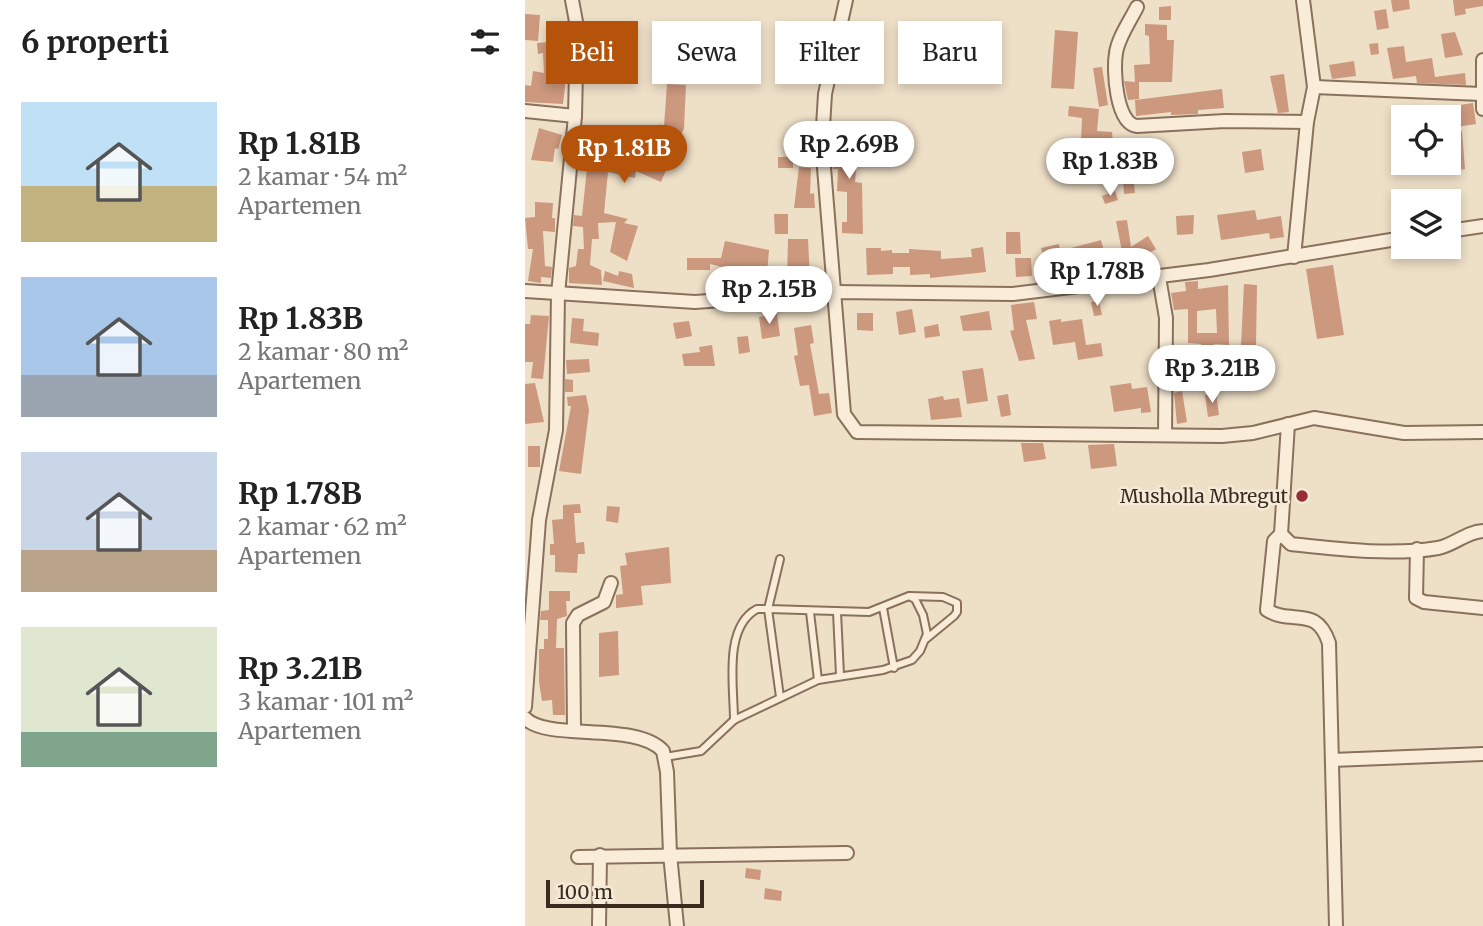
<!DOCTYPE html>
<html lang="id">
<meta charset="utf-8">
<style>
:root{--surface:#fff;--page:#f2f2f2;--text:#222;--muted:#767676;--accent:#b45309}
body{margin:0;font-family:Merriweather,serif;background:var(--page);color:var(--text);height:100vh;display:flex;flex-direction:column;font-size:26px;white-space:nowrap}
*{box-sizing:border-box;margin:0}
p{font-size:23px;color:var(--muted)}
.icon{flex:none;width:38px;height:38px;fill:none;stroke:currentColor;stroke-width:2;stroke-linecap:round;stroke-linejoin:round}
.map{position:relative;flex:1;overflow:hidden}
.drawer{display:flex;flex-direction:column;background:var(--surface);width:525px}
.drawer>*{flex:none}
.guide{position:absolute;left:21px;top:21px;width:665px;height:63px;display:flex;gap:14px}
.controls{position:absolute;left:866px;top:105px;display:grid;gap:14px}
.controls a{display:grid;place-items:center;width:70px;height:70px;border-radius:0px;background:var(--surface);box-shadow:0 4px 10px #0003;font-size:35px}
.scale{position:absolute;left:21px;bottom:18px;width:158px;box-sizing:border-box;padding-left:7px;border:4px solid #3a2b20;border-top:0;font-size:19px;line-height:24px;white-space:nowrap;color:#3a2b20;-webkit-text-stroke:5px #f5ead7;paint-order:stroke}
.price{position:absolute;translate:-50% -60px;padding:0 16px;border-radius:24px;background:#fff;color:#222;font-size:23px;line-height:46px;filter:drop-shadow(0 2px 4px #0008)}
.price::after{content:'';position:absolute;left:50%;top:42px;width:21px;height:16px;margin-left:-10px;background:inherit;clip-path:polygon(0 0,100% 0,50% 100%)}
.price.current{background:var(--accent);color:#fff}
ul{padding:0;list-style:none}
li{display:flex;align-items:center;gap:21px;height:175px;padding:0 21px}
li span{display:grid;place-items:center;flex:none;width:196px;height:140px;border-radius:0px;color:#555}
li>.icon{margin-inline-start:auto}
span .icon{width:84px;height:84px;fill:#fffc;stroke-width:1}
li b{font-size:30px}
h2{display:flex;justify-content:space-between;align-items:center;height:84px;padding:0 21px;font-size:30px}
.pill{padding:0 24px;border-radius:0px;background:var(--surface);box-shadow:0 4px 10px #0003;font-size:24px;line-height:63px}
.pill.current{background:var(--accent);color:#fff}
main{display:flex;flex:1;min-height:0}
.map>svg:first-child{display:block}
.building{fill:#cc987e;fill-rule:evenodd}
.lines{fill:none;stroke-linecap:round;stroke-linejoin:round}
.lane-casing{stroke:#8a715c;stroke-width:10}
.street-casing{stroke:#8a715c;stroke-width:16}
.lane{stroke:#f9edda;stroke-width:6}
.street{stroke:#f9edda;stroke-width:12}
.poi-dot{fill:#982d36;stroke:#f5ead7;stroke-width:2.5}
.labels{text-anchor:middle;stroke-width:5;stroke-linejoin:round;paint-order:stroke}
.poi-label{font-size:19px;fill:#3a2b20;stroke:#f5ead7;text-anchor:end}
</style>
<main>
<section class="drawer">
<h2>6 properti<svg class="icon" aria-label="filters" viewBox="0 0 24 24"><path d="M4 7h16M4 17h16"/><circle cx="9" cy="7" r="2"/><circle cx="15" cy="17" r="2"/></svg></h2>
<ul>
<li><span style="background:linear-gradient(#bfe0f5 60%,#c2b280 0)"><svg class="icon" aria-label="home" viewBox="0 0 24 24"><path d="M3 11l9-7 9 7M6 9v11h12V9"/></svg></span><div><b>Rp 1.81B</b><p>2 kamar · 54 m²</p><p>Apartemen</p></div></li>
<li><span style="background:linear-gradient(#a9c7e8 70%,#9aa5b1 0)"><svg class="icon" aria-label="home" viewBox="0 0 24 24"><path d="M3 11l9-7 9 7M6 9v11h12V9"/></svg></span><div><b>Rp 1.83B</b><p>2 kamar · 80 m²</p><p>Apartemen</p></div></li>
<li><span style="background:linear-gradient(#c9d6e8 70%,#b9a48a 0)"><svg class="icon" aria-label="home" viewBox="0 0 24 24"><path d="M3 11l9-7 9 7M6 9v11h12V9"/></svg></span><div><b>Rp 1.78B</b><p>2 kamar · 62 m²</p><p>Apartemen</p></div></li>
<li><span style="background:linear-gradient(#dfe7d0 75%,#7fa58c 0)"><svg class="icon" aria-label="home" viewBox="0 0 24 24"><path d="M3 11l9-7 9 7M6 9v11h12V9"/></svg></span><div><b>Rp 3.21B</b><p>3 kamar · 101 m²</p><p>Apartemen</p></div></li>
</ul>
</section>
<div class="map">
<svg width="958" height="926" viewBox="0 0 958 926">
<rect width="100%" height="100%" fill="#eedfc7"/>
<!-- building -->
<g class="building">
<polygon points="866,0 884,0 885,9 868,12"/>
<polygon points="928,0 958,0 958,6 940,9 941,14 930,16"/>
<polygon points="646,6 646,20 634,20 634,7"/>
<polygon points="861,9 864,28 852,30 849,11"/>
<polygon points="0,14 15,15 13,41 0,40"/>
<polygon points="620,24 642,25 642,40 649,40 647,82 614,82 614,99 603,100 599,81 610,82 609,65 625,64 624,36 620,35"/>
<polygon points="530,30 553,32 549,89 526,88"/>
<polygon points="930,32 938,55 920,58 916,34"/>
<polygon points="38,41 40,70 42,70 38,104 0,102 0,85 6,86 8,71 19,73 18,53 13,54 12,43"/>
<polygon points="853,43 854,54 846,55 844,44"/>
<polygon points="879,46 881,62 907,58 910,77 940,73 941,85 892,83 891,76 868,79 862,48"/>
<polygon points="829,61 831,76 807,79 804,65"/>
<polygon points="577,67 583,105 574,107 568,68"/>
<polygon points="759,74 764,112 753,113 745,76"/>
<polygon points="142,84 161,85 159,128 136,182 111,171 110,178 83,172 79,213 103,219 99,223 113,226 102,261 85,252 91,222 73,223 74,239 67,239 65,265 76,270 77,285 44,283 44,268 51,266 53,249 59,249 58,227 48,226 49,215 57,216 62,168 70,168 69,141 123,152 135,124 139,126"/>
<polygon points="697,89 699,108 673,110 673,114 646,115 646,112 611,116 610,100"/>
<polygon points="948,103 951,124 931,127 928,106"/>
<polygon points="544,106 574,109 572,131 587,132 589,154 616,151 616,145 626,144 627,165 607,165 610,193 599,194 597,167 555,165 557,118 543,116"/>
<polygon points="14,128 37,135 33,149 30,148 28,162 6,160"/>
<polygon points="317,131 334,134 330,182 337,183 338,234 317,233 317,222 322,222 322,192 312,191 313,169 308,169 306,144 315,146"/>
<polygon points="937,131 940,169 923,172 922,163 927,158 924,133"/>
<polygon points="736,149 739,170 720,173 717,152"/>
<rect x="253" y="157" width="15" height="11"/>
<polygon points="274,167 286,168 285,194 289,193 290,208 269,208"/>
<polygon points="590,191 593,200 580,204 577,196"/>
<polygon points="10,202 28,203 27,218 30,218 30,232 18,231 20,266 27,267 26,278 16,277 16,283 3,281 8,249 3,249 0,218 10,217"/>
<polygon points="730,210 732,220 756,216 759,237 745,239 744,233 696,240 692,215"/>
<polygon points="249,214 263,214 263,234 250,234"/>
<polygon points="669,215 668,234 652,235 651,216"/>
<polygon points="602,220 606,247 623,236 631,249 610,261 613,270 595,272 594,263 599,262 591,221"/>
<polygon points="481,232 495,232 496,254 481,254"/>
<polygon points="263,239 283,239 285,279 294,279 294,284 259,287 259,280 262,280"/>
<polygon points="576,240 584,270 562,276 560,269 547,272 545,265 522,271 516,248 534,244 535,251"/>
<polygon points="200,241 244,250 242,274 228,273 225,289 208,290 209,270 185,264 185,270 162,270 162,258 196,258"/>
<polygon points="458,247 461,272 405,278 405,274 385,275 385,267 368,267 368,274 342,275 341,248 356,248 356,251 367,250 367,253 384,253 384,249 416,251 416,259 447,257 446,249"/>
<polygon points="490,258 506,258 507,276 491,277"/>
<polygon points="808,265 819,335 792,339 781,269"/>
<polygon points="80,271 93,276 94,271 107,274 109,288 78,281"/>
<path d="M 673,281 L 673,289 L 703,285 L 704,345 L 689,344 L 690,363 L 676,363 L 676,344 L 663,343 L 663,309 L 649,310 L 646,293 L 661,291 L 660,282 ZM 691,309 L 692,333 L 672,333 L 672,311 Z"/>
<polygon points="719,284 732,285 731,345 716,345"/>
<polygon points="574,301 577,315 569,316 566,302"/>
<polygon points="509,302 512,319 501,320 510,359 494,361 485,331 489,330 486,305"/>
<polygon points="387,309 391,332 374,335 371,312"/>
<polygon points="464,311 467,330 438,331 435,316"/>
<polygon points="332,313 348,313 348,331 332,330"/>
<polygon points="252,314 255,336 237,339 234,317"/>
<polygon points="6,315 24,316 18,379 6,378 8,362 0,362 0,324 5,324"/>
<polygon points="47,318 59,319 58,331 74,333 73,346 45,343"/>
<polygon points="536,319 536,322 557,319 561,345 576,343 578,356 553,360 550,342 528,345 524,321"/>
<polygon points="164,321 167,336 151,339 148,323"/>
<polygon points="413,324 415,336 400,338 399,327"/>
<polygon points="286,325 289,343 285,344 294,394 304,393 307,413 289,416 284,385 275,386 269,356 273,355 269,328"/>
<polygon points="223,336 225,352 214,354 212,337"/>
<polygon points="187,345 190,366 159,366 157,354 175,352 174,347"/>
<polygon points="64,359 65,372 42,374 41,360"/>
<polygon points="458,368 463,401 442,404 437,371"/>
<polygon points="40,379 48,380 48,392 40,392"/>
<polygon points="10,383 19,422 0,424 0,384"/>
<polygon points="606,383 607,389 622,387 626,412 616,413 616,408 589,412 585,386"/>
<polygon points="657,391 662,422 652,424 649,393"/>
<polygon points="691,393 694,415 683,417 680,395"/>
<polygon points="483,394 486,415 476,417 472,396"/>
<polygon points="61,395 64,410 56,474 34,471 46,406 43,406 42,397"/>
<polygon points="418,396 419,400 434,398 437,417 406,420 403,399"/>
<polygon points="496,443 518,443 521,459 499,462"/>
<polygon points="589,444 592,466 566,469 563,445"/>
<rect x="3" y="446" width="12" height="21"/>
<polygon points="55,504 56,513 49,513 51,543 59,542 60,554 53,554 52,573 30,572 30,555 25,555 25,544 29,544 27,520 38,519 38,505"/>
<polygon points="82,506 95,507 93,523 81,521"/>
<polygon points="144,547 146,583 116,586 118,605 91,608 91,595 98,594 95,566 102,565 100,553"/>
<polygon points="24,591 45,591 45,601 41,601 42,616 32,619 31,648 39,648 40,715 28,715 27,700 17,701 14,682 14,649 19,649 19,639 23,639 23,620 15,620 16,611 24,610"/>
<polygon points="93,631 94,675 74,677 74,633"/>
<polygon points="221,868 236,870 235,880 220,878"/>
<polygon points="240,888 257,891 256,901 239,899"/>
</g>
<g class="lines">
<defs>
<g id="lane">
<polyline points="385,596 418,597 432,603 432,612 429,616 401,639"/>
<polyline points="358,608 369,668"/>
<polyline points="285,612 293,680"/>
<polyline points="312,612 315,675"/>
<path d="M 209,720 C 209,687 198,627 232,609 L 243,609 L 255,697"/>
<polyline points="140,757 176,751 209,720 293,680 358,670 387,660 395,651 402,634 398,615 390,599 384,596 344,612 243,609 255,559"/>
</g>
<g id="street">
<polyline points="321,0 300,94 297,143 319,414 332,432 697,436 728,433 789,418 879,433 958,432"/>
<path d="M 612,7 C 605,21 593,38 591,53 C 588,70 591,124 612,126 L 700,121 L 782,122"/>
<polyline points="958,60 958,109"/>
<polyline points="789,87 956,94"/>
<polyline points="0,111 50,116"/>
<polyline points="924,231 958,226"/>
<polyline points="769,257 782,122 789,87 778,0"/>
<polyline points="634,277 641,318 640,435"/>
<polyline points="0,291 170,302 309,292 488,294 684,270 878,238"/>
<path d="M 763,424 L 756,534 L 766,544 C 812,549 867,556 913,548 C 929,545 941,532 958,531"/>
<path d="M 756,534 L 749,541 L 742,610 C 767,626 791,604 804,643 L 811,926"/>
<polyline points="892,549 891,598 899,602 958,608"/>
<polyline points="0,707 14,520 31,430 33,294 50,116 52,27 47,0"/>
<path d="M 0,718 C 22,742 111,721 138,751 L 142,772 L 145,854 L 152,926"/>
<polyline points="49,729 48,623 53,615 79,602 86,583"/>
<polyline points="807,760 958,754"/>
<polyline points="53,857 322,853"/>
<polyline points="74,926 75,855"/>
</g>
</defs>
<!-- lane casing -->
<use href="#lane" class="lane-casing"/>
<!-- street casing -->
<use href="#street" class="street-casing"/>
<!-- lane -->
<use href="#lane" class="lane"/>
<!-- street -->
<use href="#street" class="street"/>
</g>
<!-- markers -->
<circle class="poi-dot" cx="777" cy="496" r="7"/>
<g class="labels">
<!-- poi labels -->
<g class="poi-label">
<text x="763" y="503">Musholla Mbregut</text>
</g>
</g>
</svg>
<div class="controls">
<a><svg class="icon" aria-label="locate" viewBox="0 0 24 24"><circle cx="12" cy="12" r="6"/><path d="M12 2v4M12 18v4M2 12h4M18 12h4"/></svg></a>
<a><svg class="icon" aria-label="layers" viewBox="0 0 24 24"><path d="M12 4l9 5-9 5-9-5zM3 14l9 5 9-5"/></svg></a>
</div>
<div class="scale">100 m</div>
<b class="price" style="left:324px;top:181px">Rp 2.69B</b>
<b class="price current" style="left:99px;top:185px">Rp 1.81B</b>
<b class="price" style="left:585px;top:198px">Rp 1.83B</b>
<b class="price" style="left:572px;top:308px">Rp 1.78B</b>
<b class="price" style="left:244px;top:326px">Rp 2.15B</b>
<b class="price" style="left:687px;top:405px">Rp 3.21B</b>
<div class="guide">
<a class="pill current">Beli</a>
<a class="pill">Sewa</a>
<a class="pill">Filter</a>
<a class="pill">Baru</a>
</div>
</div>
</main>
